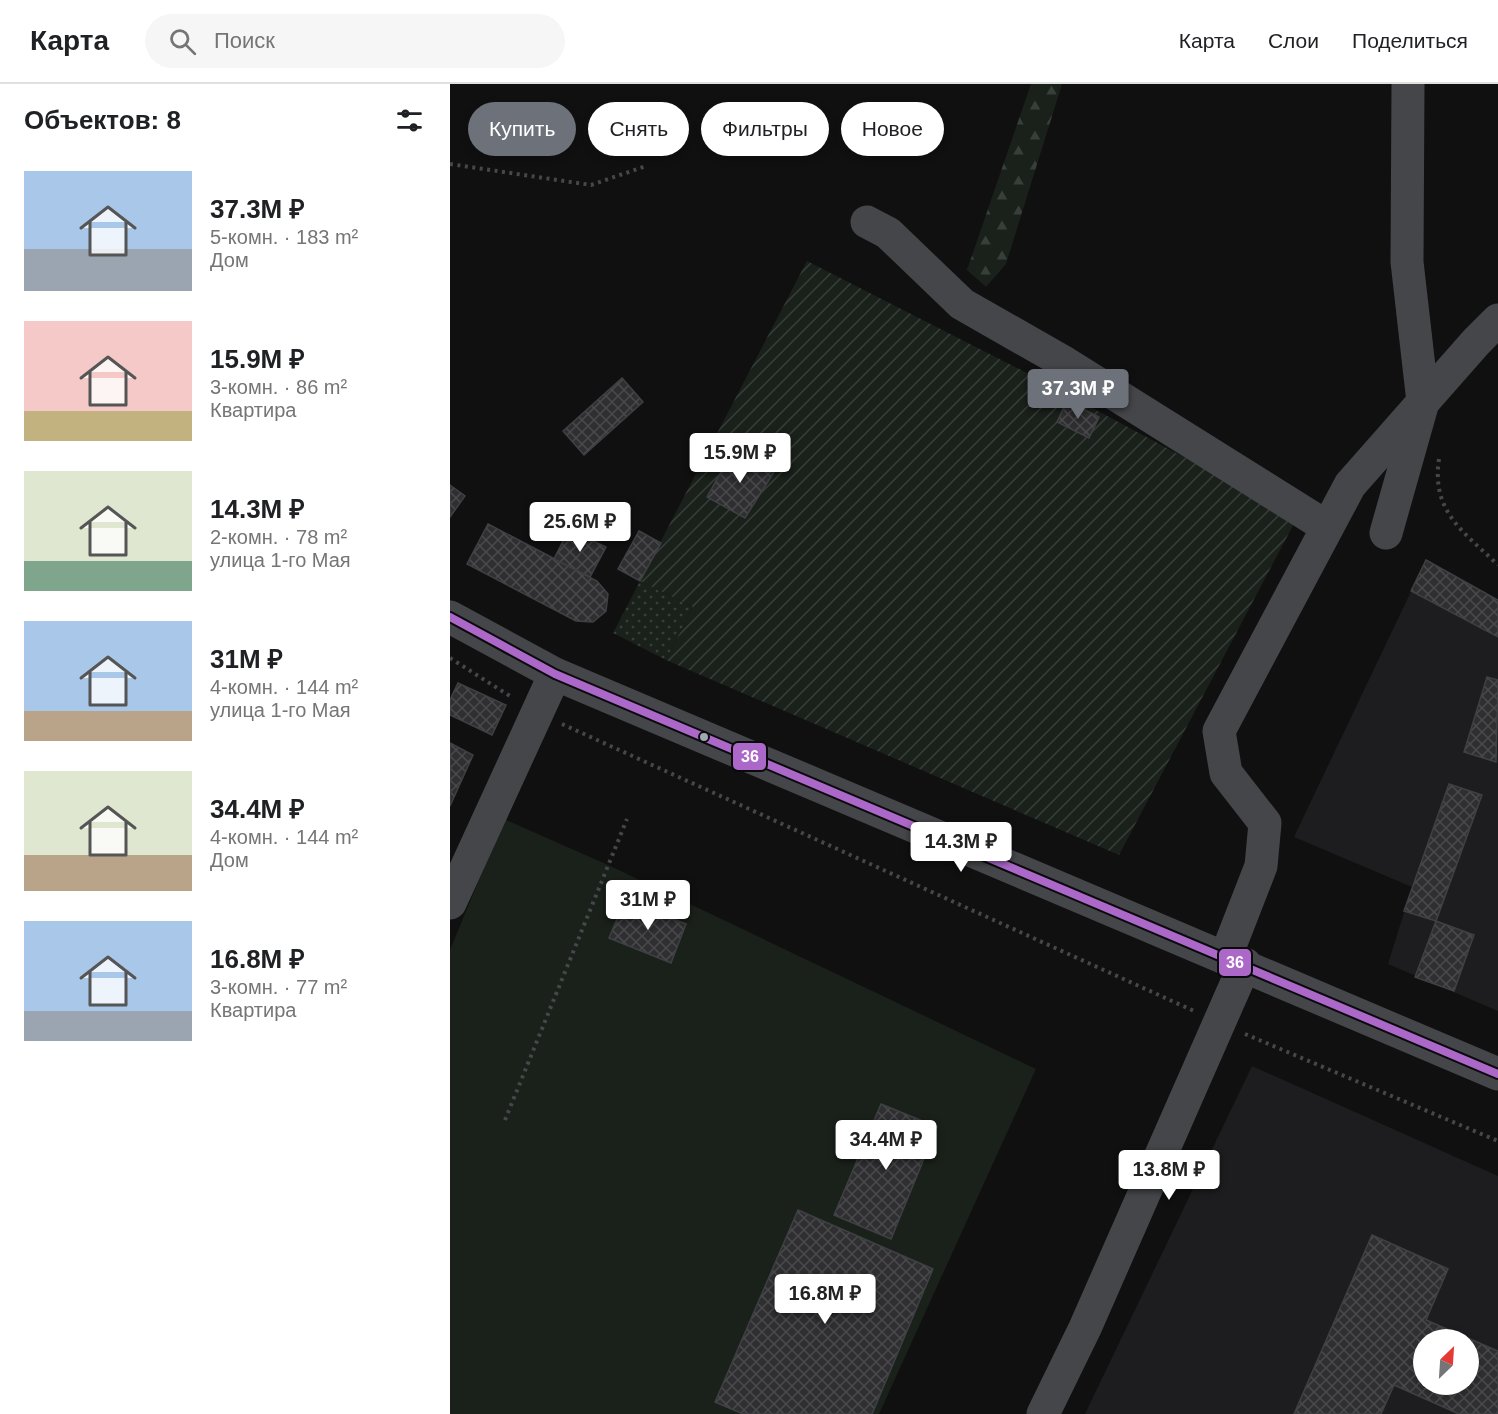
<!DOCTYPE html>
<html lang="ru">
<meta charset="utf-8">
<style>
:root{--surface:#fff;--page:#f6f6f6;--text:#202124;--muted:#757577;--line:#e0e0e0;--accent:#6d727a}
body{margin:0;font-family:Arial,sans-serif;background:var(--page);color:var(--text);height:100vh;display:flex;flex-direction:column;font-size:22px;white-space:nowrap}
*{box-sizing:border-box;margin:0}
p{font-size:20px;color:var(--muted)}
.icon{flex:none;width:33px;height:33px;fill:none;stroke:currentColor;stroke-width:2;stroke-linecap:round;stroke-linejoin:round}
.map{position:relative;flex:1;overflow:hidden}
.side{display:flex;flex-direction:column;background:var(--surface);width:450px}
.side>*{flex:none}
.top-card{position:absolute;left:18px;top:18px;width:570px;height:54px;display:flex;gap:12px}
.needle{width:39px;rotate:25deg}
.tools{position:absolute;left:963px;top:1245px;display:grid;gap:12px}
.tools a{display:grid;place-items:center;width:66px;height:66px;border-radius:50%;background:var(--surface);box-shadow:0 3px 9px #0003;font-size:30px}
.price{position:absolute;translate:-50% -51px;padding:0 14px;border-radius:6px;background:#fff;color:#222;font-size:20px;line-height:39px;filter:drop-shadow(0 2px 3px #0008)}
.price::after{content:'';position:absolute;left:50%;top:36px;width:18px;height:14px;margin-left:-9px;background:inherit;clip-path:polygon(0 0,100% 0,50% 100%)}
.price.current{background:var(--accent);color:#fff}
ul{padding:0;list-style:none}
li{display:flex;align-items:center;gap:18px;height:150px;padding:0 24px}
li span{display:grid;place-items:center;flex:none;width:168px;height:120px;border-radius:0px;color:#555}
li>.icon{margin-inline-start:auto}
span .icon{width:72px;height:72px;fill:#fffc;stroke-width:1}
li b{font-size:26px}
h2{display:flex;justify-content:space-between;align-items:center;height:72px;padding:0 24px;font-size:26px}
.chip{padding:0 21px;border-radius:27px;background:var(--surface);box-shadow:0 3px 9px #0003;font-size:21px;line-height:54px}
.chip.current{background:var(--accent);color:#fff}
header{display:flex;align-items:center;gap:36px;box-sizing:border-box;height:84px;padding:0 30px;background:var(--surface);border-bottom:2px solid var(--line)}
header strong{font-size:28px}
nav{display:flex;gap:33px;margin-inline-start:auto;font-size:21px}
.search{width:420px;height:54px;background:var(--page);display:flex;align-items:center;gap:15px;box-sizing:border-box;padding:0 21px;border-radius:33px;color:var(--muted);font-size:22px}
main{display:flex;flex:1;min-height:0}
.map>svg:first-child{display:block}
.built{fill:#1d1d1f;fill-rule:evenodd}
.forest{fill:url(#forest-firs)}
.park{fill:url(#park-dots)}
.garden{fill:url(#garden-furrows)}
.pitch{fill:#1a201a}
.building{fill:url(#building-cross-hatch);stroke:#3e4044;stroke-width:1.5;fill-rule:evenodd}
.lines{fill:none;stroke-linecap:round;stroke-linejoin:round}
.path{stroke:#45474b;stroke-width:4;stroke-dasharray:3 4.5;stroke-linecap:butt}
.minor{stroke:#444649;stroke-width:33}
.bus-1-casing{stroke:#0a0a0c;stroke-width:12}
.bus-1{stroke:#ac68c9;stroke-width:8}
.bus-dot{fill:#9fa7b3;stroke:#0a0a0c;stroke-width:2}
.line-badge{stroke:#0a0a0c;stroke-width:2}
.badge-label{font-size:16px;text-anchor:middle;font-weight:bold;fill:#fff}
</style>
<header>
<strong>Карта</strong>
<div class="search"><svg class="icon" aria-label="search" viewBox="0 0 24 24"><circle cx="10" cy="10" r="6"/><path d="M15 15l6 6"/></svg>Поиск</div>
<nav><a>Карта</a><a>Слои</a><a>Поделиться</a></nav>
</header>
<main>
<section class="side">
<h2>Объектов: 8<svg class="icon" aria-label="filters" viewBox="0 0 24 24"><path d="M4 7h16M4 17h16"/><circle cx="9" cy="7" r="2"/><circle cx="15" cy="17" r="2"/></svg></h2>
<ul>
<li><span style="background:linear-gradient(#a9c7e8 65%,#9aa5b1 0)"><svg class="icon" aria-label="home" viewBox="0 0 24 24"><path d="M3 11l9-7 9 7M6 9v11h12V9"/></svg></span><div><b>37.3M ₽</b><p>5-комн. · 183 m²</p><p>Дом</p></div></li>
<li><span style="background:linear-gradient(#f6c9c9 75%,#c2b280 0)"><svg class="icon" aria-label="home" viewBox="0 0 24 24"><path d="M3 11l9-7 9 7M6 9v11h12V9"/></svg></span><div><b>15.9M ₽</b><p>3-комн. · 86 m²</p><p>Квартира</p></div></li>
<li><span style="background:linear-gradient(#dfe7d0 75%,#7fa58c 0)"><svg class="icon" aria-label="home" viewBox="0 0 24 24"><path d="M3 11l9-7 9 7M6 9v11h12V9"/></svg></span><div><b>14.3M ₽</b><p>2-комн. · 78 m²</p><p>улица 1-го Мая</p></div></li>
<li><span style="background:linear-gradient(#a9c7e8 75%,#b9a48a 0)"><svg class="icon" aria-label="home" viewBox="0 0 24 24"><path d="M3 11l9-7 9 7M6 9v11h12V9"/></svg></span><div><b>31M ₽</b><p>4-комн. · 144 m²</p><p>улица 1-го Мая</p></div></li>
<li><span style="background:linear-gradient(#dfe7d0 70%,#b9a48a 0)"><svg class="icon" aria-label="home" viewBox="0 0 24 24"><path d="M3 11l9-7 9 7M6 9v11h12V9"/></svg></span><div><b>34.4M ₽</b><p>4-комн. · 144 m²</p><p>Дом</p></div></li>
<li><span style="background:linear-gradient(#a9c7e8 75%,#9aa5b1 0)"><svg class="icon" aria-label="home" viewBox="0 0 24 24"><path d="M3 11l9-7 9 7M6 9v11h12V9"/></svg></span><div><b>16.8M ₽</b><p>3-комн. · 77 m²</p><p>Квартира</p></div></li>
</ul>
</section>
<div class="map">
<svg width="1048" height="1330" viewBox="0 0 1048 1330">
<defs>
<pattern id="forest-firs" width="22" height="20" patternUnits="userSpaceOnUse" patternTransform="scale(1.5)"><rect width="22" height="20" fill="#1a201a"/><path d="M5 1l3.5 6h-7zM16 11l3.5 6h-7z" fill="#383e39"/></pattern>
<pattern id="park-dots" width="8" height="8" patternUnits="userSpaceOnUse" patternTransform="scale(1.5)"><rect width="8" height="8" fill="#1a201a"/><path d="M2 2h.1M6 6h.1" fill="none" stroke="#383e39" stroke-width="1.8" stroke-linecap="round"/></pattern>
<pattern id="garden-furrows" width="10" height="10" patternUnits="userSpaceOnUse" patternTransform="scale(1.5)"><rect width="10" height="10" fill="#1a201a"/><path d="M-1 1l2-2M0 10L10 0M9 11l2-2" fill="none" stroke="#383e39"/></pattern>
<pattern id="building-cross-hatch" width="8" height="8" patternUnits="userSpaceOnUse" patternTransform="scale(1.5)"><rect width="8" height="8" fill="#2f2f31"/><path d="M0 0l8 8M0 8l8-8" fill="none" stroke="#4a4a4c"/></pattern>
</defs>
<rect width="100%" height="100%" fill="#101010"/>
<!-- built -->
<g class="built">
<polygon points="976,476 1048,516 1048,927 938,880 962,803 844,753"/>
<path d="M 802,982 L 1048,1092 L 1048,1330 L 635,1330 ZM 974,1256 L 1018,1256 L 1018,1300 L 974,1300 Z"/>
</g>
<!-- forest -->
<polygon class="forest" points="581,0 612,0 556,180 536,203 517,186"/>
<!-- park -->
<polygon class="park" points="190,497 243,523 216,576 163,549"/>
<!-- garden -->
<polygon class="garden" points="357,177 581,291 847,434 669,771 216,576 243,523 190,497"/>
<!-- pitch -->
<polygon class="pitch" points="54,735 158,781 586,985 429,1330 0,1330 0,866"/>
<!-- building -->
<g class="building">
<polygon points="172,294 193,318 134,371 113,347"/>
<polygon points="617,317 649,333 639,354 607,338"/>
<polygon points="284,365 324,388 295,434 257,413"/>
<polygon points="0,401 15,412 0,433"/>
<polygon points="38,440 147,497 158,510 156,527 143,538 126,537 17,480"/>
<polygon points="119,445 156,463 140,493 104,475"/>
<polygon points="189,447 211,459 190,497 168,485"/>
<polygon points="976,476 1048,516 1048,553 961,507"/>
<polygon points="1037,593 1048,596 1046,678 1014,668"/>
<polygon points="8,599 56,621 42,651 0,631 0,616"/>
<polygon points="0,659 23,671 0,722"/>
<polygon points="999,700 1032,711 986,837 954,827"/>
<polygon points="175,816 236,840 221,879 159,854"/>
<polygon points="986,837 1024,851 1004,907 965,893"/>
<polygon points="431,1020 487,1043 441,1155 384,1131"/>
<polygon points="348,1126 483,1185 422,1330 293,1330 265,1318"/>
<path d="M 922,1151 L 998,1185 L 976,1236 L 1048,1267 L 1048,1330 L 1009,1330 L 944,1301 L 931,1330 L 844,1330 ZM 974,1256 L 1018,1256 L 1018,1300 L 974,1300 Z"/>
</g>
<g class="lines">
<!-- path -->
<g class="path">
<polyline points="0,80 141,101 196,82"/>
<path d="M 989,375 C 981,428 1014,448 1048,481"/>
<polyline points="0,574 63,614"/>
<polyline points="112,640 744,927"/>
<polyline points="795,950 1048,1057"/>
<polyline points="55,1036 177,735"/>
</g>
<!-- minor -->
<g class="minor">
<polyline points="417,138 438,149 512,220 612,277 877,443"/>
<polyline points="936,449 973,318 957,178 958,0"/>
<polyline points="0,533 105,590 1048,990"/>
<polyline points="0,819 105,590"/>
<polyline points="776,872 811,782 815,739 776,689 769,647 900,401 1026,258 1048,236"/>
<polyline points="593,1330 635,1244 795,880"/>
</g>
<defs>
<polyline id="bus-1" points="0,533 105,590 1048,990"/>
</defs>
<!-- bus-1 casing -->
<use href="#bus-1" class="bus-1-casing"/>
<!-- bus-1 -->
<use href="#bus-1" class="bus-1"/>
</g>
<!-- markers -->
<circle class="bus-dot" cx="254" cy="653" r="5"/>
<g class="line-badge">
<rect x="282" y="658" width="35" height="29" rx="6" fill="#ac68c9"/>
<rect x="768" y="864" width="34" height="29" rx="6" fill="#ac68c9"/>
</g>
<g class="badge-label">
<text x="300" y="678">36</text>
<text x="785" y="884">36</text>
</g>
</svg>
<div class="tools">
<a><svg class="needle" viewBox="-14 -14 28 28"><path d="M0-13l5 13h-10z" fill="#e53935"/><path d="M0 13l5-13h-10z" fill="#757577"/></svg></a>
</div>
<b class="price current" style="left:628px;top:336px">37.3M ₽</b>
<b class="price" style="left:290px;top:400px">15.9M ₽</b>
<b class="price" style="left:130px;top:469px">25.6M ₽</b>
<b class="price" style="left:511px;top:789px">14.3M ₽</b>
<b class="price" style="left:198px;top:847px">31M ₽</b>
<b class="price" style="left:436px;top:1087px">34.4M ₽</b>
<b class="price" style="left:719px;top:1117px">13.8M ₽</b>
<b class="price" style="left:375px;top:1241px">16.8M ₽</b>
<div class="top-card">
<a class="chip current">Купить</a>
<a class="chip">Снять</a>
<a class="chip">Фильтры</a>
<a class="chip">Новое</a>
</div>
</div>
</main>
